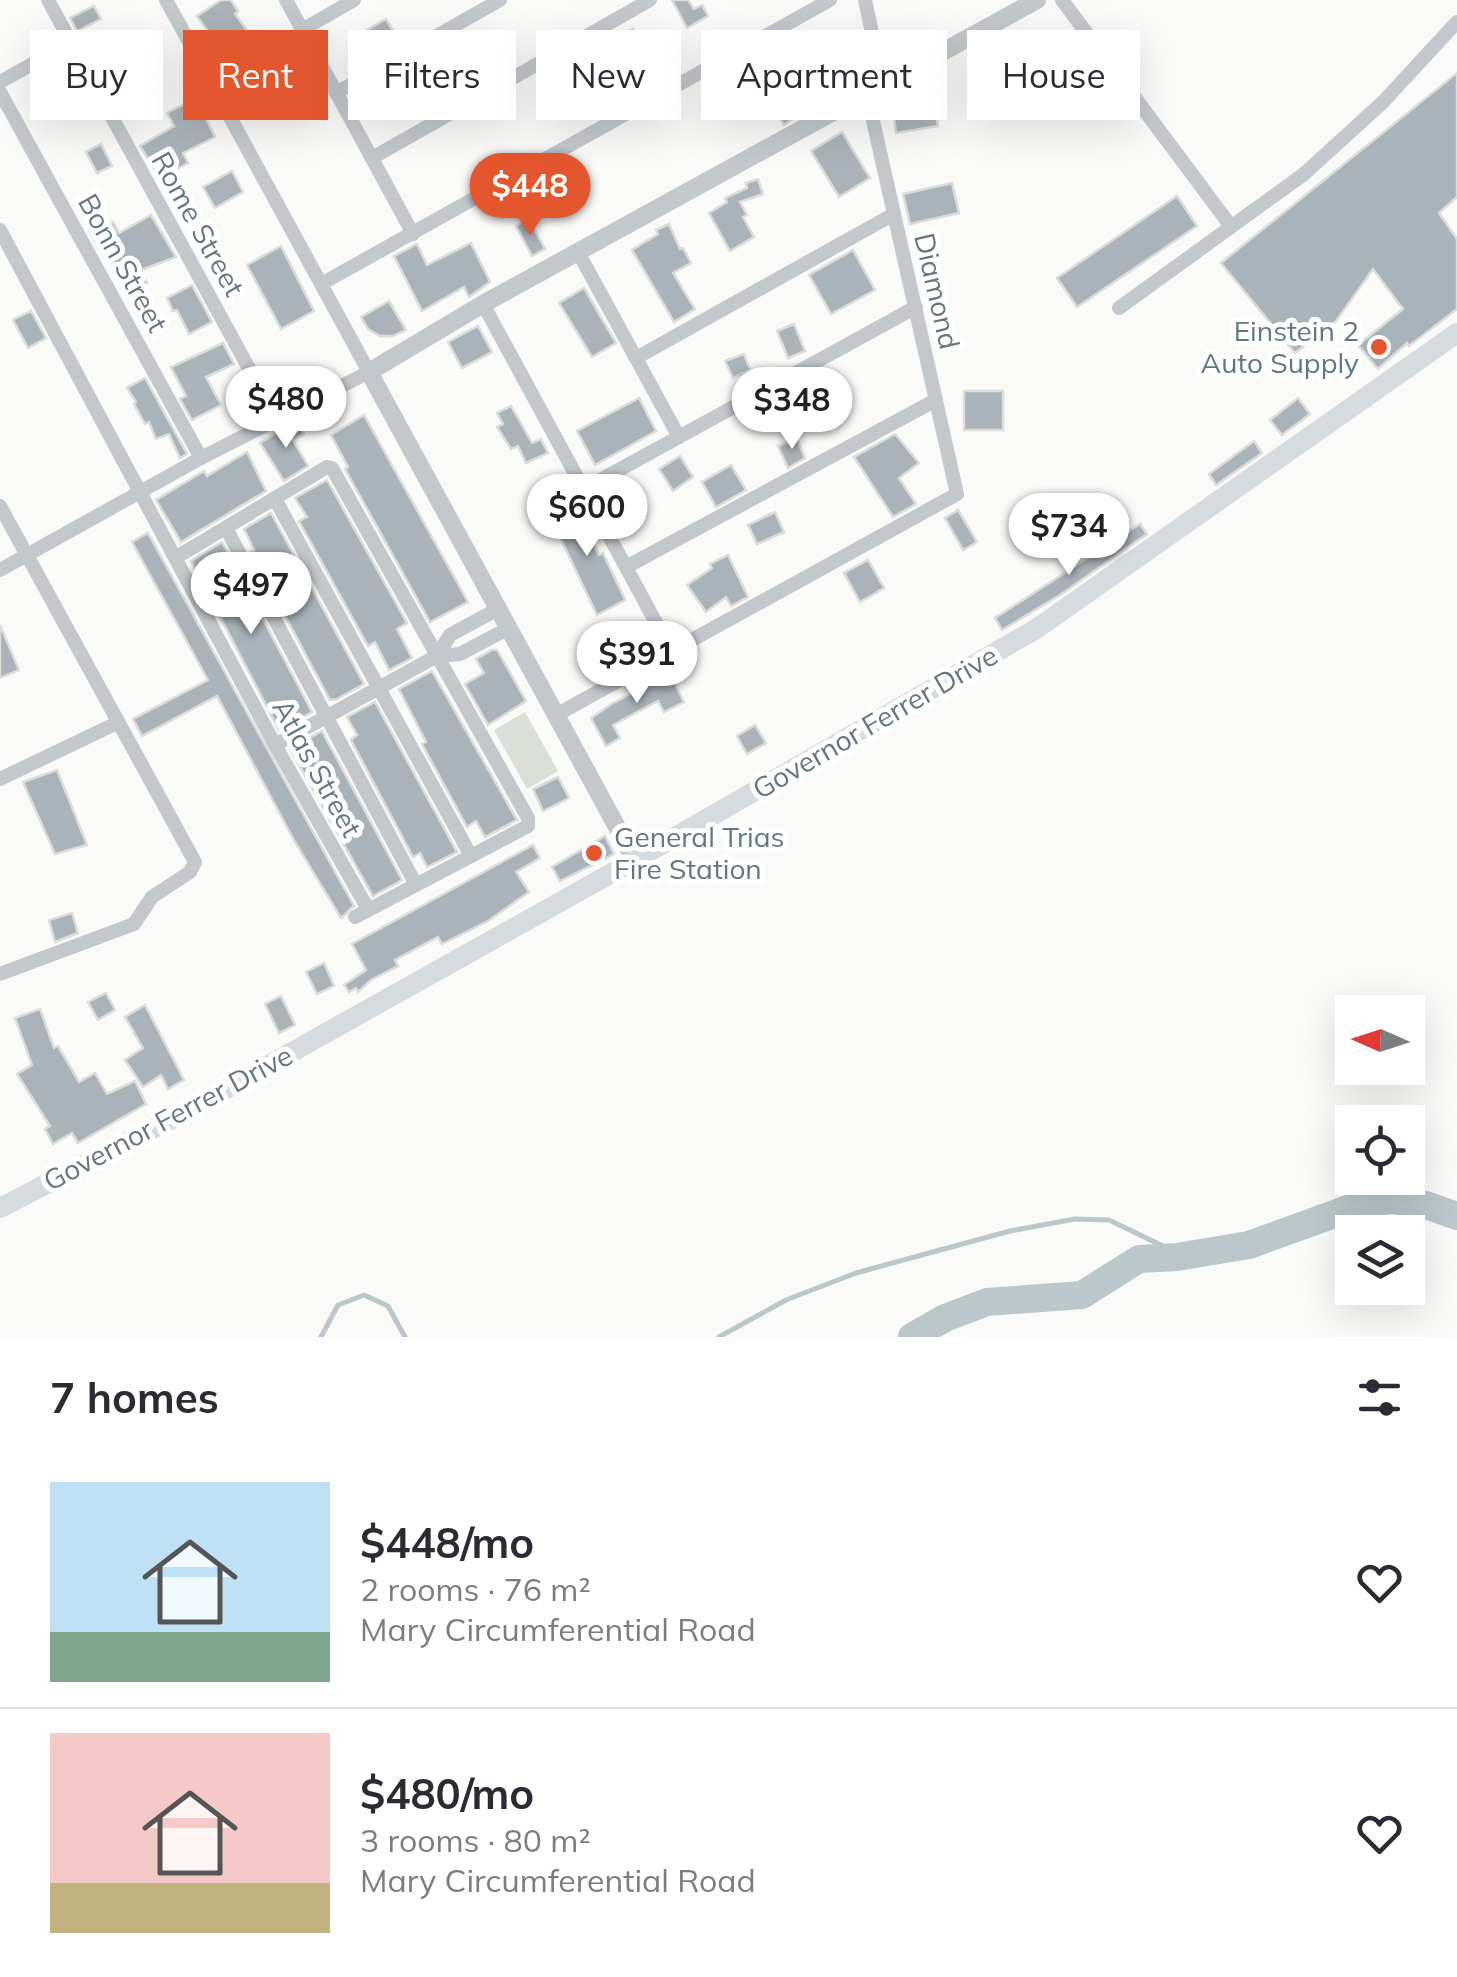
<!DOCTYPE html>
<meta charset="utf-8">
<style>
:root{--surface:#fff;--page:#f7f7f7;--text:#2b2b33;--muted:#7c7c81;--line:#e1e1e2;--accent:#e4572e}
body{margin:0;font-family:Mulish,sans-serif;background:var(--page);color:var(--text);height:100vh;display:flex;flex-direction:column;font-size:38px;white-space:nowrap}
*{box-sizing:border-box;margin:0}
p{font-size:32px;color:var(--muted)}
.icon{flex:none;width:55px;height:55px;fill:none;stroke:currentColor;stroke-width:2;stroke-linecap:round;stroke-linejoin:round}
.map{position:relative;height:1337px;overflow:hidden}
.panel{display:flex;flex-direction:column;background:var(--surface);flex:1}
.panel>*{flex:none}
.top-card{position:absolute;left:30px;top:30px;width:1398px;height:90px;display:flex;gap:20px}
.needle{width:65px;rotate:273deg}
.controls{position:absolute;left:1335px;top:995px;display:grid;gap:20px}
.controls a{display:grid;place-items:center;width:90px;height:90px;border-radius:0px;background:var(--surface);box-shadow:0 10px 40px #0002;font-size:50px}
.price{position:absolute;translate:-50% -85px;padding:0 22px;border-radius:35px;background:#fff;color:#222;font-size:32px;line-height:65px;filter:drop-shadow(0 2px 5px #0008)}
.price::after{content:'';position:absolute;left:50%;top:60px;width:30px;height:22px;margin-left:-15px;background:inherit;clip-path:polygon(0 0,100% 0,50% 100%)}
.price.selected{background:var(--accent);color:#fff}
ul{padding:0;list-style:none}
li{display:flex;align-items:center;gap:30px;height:250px;padding:0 50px}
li+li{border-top:2px solid var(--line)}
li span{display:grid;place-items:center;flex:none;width:280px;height:200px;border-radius:0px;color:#555}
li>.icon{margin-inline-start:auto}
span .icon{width:120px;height:120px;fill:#fffc;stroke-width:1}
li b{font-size:42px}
h2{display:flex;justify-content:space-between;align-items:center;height:120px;padding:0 50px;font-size:42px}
.pill{padding:0 35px;border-radius:0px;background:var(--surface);box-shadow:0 10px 40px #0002;font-size:35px;line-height:90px}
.pill.selected{background:var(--accent);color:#fff}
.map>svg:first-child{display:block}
.green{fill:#dadfd7}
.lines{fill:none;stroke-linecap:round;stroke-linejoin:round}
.stream{stroke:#bbc7cb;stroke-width:5}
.river{stroke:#bbc7cb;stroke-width:28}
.building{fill:#aab3b9;stroke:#dcdcda;stroke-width:2.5}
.minor{stroke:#c3c8cc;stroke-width:14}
.tertiary{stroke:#c3c8cc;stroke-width:18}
.secondary{stroke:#d6dbdf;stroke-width:20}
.poi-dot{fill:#e4572e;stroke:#fff;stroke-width:4}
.labels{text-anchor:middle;stroke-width:10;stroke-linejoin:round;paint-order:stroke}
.street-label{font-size:28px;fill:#657683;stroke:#fff}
.poi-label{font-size:28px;fill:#657683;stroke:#fff;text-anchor:end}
</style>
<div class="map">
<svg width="1457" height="1337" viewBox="0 0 1457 1337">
<rect width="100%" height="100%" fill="#fafaf8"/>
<!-- green -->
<polygon class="green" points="525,712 558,771 527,789 494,730"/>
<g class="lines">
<!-- stream -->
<g class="stream">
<polyline points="321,1337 338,1305 364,1295 388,1306 405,1337"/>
<polyline points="719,1337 786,1300 856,1273 1010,1231 1075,1219 1109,1220 1165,1247 1204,1253"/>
</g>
<!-- river -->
<polyline class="river" points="912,1337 945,1318 987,1302 1082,1295 1139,1259 1177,1257 1249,1245 1362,1204 1391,1200 1426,1205 1457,1216"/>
</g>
<!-- building -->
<g class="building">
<polygon points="221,0 231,0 238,11 235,14 259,47 232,65 197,16"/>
<polygon points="672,0 688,0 694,9 702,5 708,16 687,28"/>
<polygon points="94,6 101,19 77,31 70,18"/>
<polygon points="386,19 401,44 380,56 367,30"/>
<polygon points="633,29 644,51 624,61 613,38"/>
<polygon points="767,55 785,81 823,56 842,86 784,125 758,82 755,84 746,70"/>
<polygon points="1457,73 1457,197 1439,213 1457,239 1457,309 1409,346 1407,343 1378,369 1358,345 1403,309 1373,269 1336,321 1295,353 1221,263"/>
<polygon points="196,98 215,137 183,153 188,163 160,178 140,146 174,126 167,113"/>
<polygon points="935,104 938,126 896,133 893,111"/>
<polygon points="842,132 870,178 839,197 811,151"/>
<polygon points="101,144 112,166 97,173 86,152"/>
<polygon points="232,171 243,192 215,208 203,187"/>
<polygon points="758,179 763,194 740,202 747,215 743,217 754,237 730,251 709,213 727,202 725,198 747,188 746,183"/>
<polygon points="952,183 959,213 910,224 903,194"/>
<polygon points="1177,196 1197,226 1077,307 1057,278"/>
<polygon points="151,215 176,257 141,270 147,283 127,292 111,260 103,247 99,249 91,234 113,222 119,233"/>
<polygon points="529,219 545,249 532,256 516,226"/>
<polygon points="669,224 680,249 683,248 691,263 673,273 695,309 674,322 632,250 658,234 656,230"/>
<polygon points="471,243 490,282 469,297 464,287 422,311 394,256 417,244 427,265"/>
<polygon points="281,246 314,311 281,329 247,265"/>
<polygon points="853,250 875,290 831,314 809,275"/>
<polygon points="192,285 212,322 189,334 177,310 173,311 167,298"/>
<polygon points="584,288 616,343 592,357 559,303"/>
<polygon points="389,301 406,330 393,336 380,336 368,329 361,317"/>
<polygon points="31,311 46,338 28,348 13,320"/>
<polygon points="794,324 805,351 788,358 777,331"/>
<polygon points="478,326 492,352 462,368 448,342"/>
<polygon points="223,343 234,364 206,377 221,405 192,420 180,399 186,396 171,367"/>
<polygon points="744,354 750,370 733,378 725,361"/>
<polygon points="145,378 187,454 180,458 169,434 156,439 149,422 145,424 134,404 136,402 127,388"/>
<rect x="964" y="391" width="39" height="39"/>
<polygon points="639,398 656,431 595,465 577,431"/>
<polygon points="1298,398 1310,414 1282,435 1270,420"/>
<polygon points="511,406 532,443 541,439 548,453 526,463 518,446 511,449 497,427 503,424 497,413"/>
<polygon points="364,415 468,602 430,622 345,469 348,467 331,435"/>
<polygon points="297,421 304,434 293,440 308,466 284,481 260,443"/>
<polygon points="895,434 919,463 899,478 916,504 893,517 854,457"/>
<polygon points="797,438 805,458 788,468 778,446"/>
<polygon points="1254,441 1262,453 1216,485 1209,474"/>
<polygon points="247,452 266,491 181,542 156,500 204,471 207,476"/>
<polygon points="680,456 693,477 673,491 659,469"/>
<polygon points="731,465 746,490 716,507 702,482"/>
<polygon points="327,480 407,623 397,629 412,658 389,670 375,642 368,646 299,521 307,517 295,498"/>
<polygon points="572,500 599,555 603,553 625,600 597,615 548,512"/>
<polygon points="958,510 977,542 963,550 945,518"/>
<polygon points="775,512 784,532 757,544 748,525"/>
<polygon points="271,513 364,684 337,699 330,700 251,552 254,550 244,529"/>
<polygon points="1140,524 1147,534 1060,595 1002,630 995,618"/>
<polygon points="148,533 354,906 341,918 295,842 217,696 142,736 133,719 208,680 132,542"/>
<polygon points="222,542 312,712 279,730 191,561"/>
<polygon points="728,555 748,597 731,606 726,597 706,612 687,585 712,568 710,564"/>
<polygon points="868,560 884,588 860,602 844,573"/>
<polygon points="0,625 19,670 0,678"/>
<polygon points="642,625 652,647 628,658 617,637"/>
<polygon points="492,650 497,650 526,701 488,725 465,684 484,673 476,659"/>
<polygon points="432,671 517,820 485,837 476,821 467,827 422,744 426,742 399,689"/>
<polygon points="670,674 684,702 664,712 658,701 613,725 620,738 606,746 591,718 613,703"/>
<polygon points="375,702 457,852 427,867 420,853 413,857 351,740 357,735 347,717"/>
<polygon points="755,725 766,743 747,754 737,736"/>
<polygon points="322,731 402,880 373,896 290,749"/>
<polygon points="57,770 87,845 55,854 23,782"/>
<polygon points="558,777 569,798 543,811 533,789"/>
<polygon points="605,836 614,854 560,881 552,867"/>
<polygon points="533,845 540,858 516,872 529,892 488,921 442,944 438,937 395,960 398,966 371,980 358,992 356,988 349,992 344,985 366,970 352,944"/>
<polygon points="72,913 78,933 55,942 49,920"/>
<polygon points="324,963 334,986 317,994 306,972"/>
<polygon points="106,993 115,1010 98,1020 88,1002"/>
<polygon points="281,996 295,1025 279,1033 265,1004"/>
<polygon points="145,1005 184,1080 168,1089 161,1075 143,1087 125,1060 143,1048 125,1017"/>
<polygon points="40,1009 54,1048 58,1046 79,1082 95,1073 107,1094 135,1081 146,1104 78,1143 72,1133 53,1144 45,1129 50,1126 17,1074 32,1065 15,1018"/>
</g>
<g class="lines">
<!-- minor -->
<g class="minor">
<polyline points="48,0 276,418"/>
<polyline points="286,0 413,234"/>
<polyline points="865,0 883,84"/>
<polyline points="1062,0 1230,225"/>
<polyline points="302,30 354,0"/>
<polyline points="0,82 70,43"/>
<polyline points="0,92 201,458"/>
<polyline points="336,93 500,0"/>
<polyline points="372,158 650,0"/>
<polyline points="0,230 275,745 368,909"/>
<polyline points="578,252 679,437"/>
<polyline points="321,284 830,0"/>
<polyline points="483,304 672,652"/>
<polyline points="1119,308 1304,174 1383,102 1457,22"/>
<polyline points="636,358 894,214"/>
<polyline points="584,489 916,307"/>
<polyline points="275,499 470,854"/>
<polyline points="0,506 195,862 190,872 152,897 134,924 0,974"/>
<polyline points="226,528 415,883"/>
<polyline points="175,558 327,467 332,468 528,818 528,826 355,917"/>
<polyline points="626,567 936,400"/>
<polyline points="0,570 201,458 369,372 166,0"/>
<polyline points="437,656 450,635 498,609"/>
<polyline points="556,715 957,494 867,94"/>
<polyline points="275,745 437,656 460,654 509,628"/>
<polyline points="0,779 117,723"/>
</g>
<!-- tertiary -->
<polyline class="tertiary" points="635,860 369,372 483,304 1037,0"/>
<!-- secondary -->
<polyline class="secondary" points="0,1208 189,1110 317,1038 635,860 1036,629 1457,333"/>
</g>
<!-- markers -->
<g class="poi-dot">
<circle cx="1379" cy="347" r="10"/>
<circle cx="594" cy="853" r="10"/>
</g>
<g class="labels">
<!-- street labels -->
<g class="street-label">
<text transform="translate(198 224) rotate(61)" y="10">Rome Street</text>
<text transform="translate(123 263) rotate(61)" y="10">Bonn Street</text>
<text transform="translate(937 291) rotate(77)" y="10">Diamond</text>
<text transform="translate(875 722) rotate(-30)" y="10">Governor Ferrer Drive</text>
<text transform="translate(317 768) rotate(61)" y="10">Atlas Street</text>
<text transform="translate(168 1118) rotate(-28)" y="10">Governor Ferrer Drive</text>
</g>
<!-- poi labels -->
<g class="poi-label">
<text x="1359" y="341">Einstein 2<tspan x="1359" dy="32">Auto Supply</tspan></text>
<text x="614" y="847" text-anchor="start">General Trias<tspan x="614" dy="32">Fire Station</tspan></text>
</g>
</g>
</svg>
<div class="controls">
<a><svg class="needle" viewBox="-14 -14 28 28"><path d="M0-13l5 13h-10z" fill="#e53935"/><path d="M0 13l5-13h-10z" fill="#7c7c81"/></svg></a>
<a><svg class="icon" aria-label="locate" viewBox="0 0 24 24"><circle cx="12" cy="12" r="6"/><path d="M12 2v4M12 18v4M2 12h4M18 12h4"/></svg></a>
<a><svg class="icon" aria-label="layers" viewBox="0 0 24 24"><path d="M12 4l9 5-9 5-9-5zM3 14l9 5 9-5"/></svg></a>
</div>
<b class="price selected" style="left:530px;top:238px">$448</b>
<b class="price" style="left:286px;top:451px">$480</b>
<b class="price" style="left:792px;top:452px">$348</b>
<b class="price" style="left:587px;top:559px">$600</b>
<b class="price" style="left:1069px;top:578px">$734</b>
<b class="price" style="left:251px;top:637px">$497</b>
<b class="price" style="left:637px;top:706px">$391</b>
<div class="top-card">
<a class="pill">Buy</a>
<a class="pill selected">Rent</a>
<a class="pill">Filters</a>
<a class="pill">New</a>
<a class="pill">Apartment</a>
<a class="pill">House</a>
</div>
</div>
<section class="panel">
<h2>7 homes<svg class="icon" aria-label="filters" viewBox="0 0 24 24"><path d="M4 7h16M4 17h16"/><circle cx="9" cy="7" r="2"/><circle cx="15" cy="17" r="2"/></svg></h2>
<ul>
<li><span style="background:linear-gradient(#bfe0f5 75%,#7fa58c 0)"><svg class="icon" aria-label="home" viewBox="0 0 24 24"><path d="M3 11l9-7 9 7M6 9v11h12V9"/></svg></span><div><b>$448/mo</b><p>2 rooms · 76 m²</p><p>Mary Circumferential Road</p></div><svg class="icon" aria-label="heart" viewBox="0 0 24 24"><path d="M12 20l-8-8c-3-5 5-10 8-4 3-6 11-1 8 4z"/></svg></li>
<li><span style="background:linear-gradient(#f6c9c9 75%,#c2b280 0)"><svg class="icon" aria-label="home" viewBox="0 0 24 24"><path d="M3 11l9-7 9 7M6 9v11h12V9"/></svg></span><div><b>$480/mo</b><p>3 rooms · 80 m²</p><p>Mary Circumferential Road</p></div><svg class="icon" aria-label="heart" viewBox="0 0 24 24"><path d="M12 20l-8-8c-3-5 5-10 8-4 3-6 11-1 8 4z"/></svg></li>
</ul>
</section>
